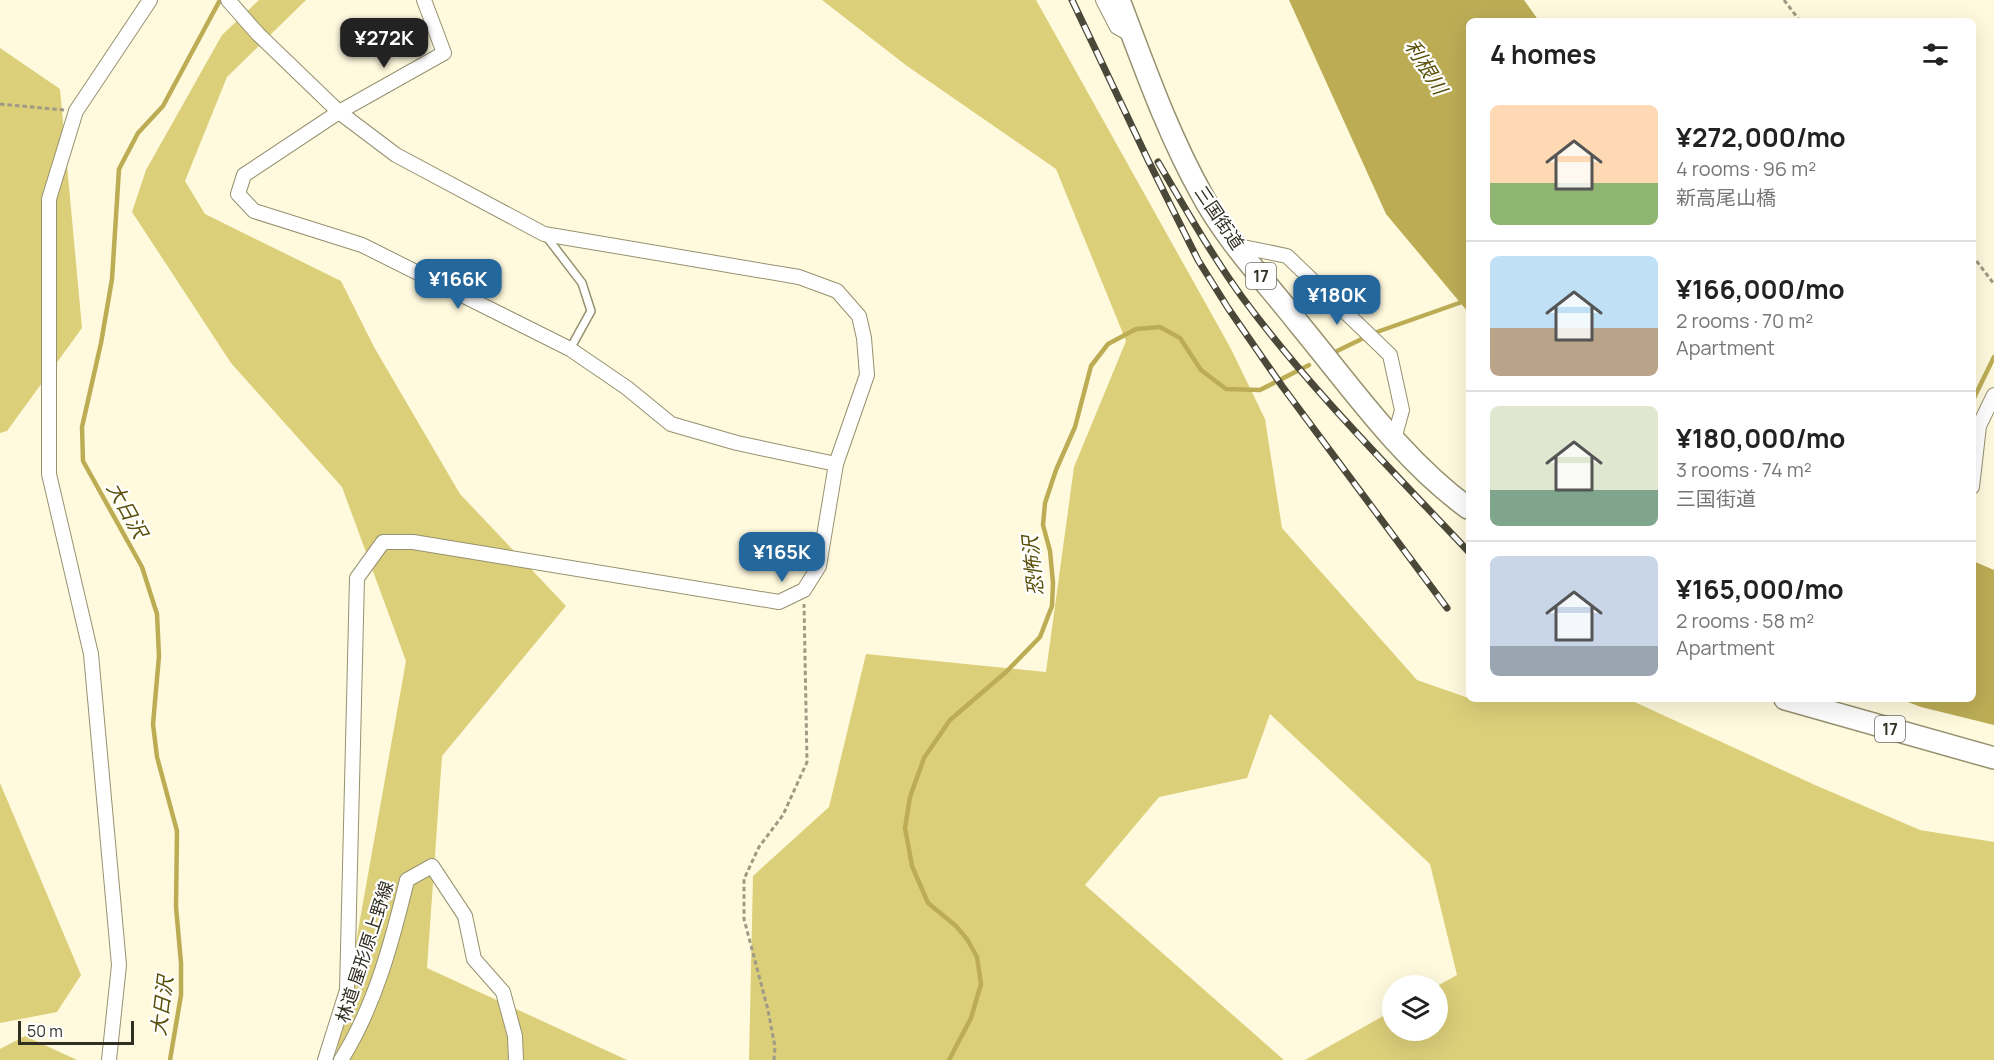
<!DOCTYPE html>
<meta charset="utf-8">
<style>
:root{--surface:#fff;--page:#f6f6f6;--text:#222;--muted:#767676;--line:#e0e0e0;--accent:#24679c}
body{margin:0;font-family:Manrope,"Noto Sans JP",sans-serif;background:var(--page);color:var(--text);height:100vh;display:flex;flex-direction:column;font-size:22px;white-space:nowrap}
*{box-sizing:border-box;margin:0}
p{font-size:20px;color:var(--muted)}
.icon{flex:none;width:33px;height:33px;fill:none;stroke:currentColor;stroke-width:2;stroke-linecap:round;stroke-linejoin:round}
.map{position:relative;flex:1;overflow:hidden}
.details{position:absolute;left:1466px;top:18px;width:510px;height:684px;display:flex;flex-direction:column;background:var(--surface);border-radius:9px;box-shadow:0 6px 24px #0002}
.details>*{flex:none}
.tools{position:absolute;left:1382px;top:975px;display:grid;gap:12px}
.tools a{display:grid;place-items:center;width:66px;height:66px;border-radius:50%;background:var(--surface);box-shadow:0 6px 24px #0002;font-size:30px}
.scale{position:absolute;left:18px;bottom:15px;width:116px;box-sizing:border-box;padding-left:6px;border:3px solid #312f22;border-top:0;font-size:16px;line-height:21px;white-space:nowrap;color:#312f22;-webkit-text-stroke:4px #fff;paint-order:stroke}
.price{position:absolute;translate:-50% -51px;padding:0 14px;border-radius:12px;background:var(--accent);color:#fff;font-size:20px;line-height:39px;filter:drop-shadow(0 2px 3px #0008)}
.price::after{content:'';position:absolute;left:50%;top:36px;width:18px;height:14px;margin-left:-9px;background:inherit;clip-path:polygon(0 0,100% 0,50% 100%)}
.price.on{background:#222;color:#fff}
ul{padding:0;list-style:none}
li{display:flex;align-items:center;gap:18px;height:150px;padding:0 24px}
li+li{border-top:2px solid var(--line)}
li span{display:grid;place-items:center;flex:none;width:168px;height:120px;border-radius:9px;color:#555}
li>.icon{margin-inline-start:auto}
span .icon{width:72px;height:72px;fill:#fffc;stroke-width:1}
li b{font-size:26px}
h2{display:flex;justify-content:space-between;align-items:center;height:72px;padding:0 24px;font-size:26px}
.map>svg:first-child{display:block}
.green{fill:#dccf7a}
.water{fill:#bcad55}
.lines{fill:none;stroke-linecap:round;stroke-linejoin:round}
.stream{stroke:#bcad55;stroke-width:4.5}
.service-casing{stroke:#96916f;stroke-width:10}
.minor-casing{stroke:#96916f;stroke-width:16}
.trunk-casing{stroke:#96916f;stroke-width:24}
.path{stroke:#9e9a85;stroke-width:3;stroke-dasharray:4.5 3;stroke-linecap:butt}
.service{stroke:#fff;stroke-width:7}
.minor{stroke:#fff;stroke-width:14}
.trunk{stroke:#fff;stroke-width:21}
.rail-casing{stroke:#4a4839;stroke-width:7}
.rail{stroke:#fff;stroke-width:4.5;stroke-dasharray:14;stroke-linecap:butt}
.labels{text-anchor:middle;stroke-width:4.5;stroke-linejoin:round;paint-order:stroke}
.shield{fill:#fff;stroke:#6f6d64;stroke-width:1.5}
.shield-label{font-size:16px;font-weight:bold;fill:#312f22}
.street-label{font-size:18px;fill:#312f22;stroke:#fff}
.water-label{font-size:20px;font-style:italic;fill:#5a4f08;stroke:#fff}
</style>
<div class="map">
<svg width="1994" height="1060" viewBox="0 0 1994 1060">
<rect width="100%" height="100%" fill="#fffade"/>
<!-- green -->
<g class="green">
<polygon points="259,0 306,0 227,77 185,181 205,214 341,281 374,347 460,494 566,606 442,756 427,968 627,1060 335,1060 406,661 342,487 231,363 132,212 146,170 222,35"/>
<polygon points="822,0 1036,0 1230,347 1265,419 1282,528 1417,680 1474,700 1628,699 1815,785 1920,830 1994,842 1994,1060 1305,1060 1392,1011 1392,1030 1437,1030 1437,986 1457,975 1430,864 1270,714 1247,778 1159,797 1085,885 1284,1060 749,1060 753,876 829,807 866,654 1046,672 1074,467 1126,341 1056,169 907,66"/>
<polygon points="0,48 60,89 82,328 7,431 0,433"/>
<polygon points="0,783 81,975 57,1012 0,1023"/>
<polygon points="25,1036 77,1060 0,1060 0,1049"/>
</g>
<!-- water -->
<g class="water">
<polygon points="1289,0 1524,0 1539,21 1468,21 1468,312 1386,214"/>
<polygon points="1973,561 1994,570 1994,725 1921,707 1900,699 1972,699"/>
</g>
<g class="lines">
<!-- stream -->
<g class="stream">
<polyline points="1337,351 1374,333 1462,302 1468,288"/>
<polyline points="1972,402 1994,357"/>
<polyline points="170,1060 181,995 181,963 176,907 177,831 157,757 153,724 159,656 157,614 142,567 83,461 82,427 101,343 112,279 119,169 138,133 163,106 220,0"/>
<polyline points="949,1060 971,1018 981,984 977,957 967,939 956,926 928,903 912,866 905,828 910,797 924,758 950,720 1006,672 1040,637 1052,606 1053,583 1050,551 1043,525 1045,503 1056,470 1075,427 1091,366 1108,344 1136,329 1160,327 1180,338 1201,370 1226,389 1260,390 1309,365"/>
</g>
<defs>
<polyline id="service" points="546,236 582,283 591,311 570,349"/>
<g id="minor">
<polyline points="228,0 258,34 339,112 396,155 544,234 799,277 837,291 859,316 864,338 867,375 836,464 819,566 804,590 779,602 413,542 383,542 357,578 347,990 325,1060"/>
<polyline points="424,0 444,53 339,112 244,175 238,194 254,211 362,245 570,349 627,388 671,424 737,443 836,464"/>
<polyline points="1103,0 1117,27 1133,36"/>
<polyline points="1238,246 1287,256 1390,355 1402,410 1394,439"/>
<polyline points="1972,487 1979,426 1994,395"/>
<polyline points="109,1060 119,965 91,654 49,474 49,199 76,111 150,0"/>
<path d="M 341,1060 C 375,1006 392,942 407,880 L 432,866 L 465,916 L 474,959 L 503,992 L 515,1036 L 516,1060"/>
</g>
<g id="trunk">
<path d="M 1119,0 C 1144,65 1167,132 1201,193 C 1226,240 1266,282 1299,324 C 1352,388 1401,459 1468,508"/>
<polyline points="1785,699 1994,758"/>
</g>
</defs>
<!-- service casing -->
<use href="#service" class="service-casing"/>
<!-- minor casing -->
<use href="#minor" class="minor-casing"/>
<!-- trunk casing -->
<use href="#trunk" class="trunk-casing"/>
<!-- path -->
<g class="path">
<polyline points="1784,0 1800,21"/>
<polyline points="0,104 64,110"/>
<polyline points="1972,255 1994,284"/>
<polyline points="774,1060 775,1047 768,1010 744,919 744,879 759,847 783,815 807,762 804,604"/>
</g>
<!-- service -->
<use href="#service" class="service"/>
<!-- minor -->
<use href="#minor" class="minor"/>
<!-- trunk -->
<use href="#trunk" class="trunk"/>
<defs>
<g id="rail">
<polyline points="1072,0 1148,160 1198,260 1228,308 1282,386 1447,608"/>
<path d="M 1158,162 C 1185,208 1211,254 1242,297 C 1309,388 1391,469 1468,551"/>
</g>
</defs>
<!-- rail casing -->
<use href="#rail" class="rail-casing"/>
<!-- rail -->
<use href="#rail" class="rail"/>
</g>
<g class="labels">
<!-- shield labels -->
<g class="shield">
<rect x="1246" y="263" width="30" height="26" rx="4.5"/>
<rect x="1875" y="716" width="30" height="26" rx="4.5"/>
</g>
<g class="shield-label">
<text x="1261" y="282">17</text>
<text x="1890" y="735">17</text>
</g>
<!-- street labels -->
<g class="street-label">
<text transform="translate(1219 218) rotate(56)" y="6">三国街道</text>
<text transform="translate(365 952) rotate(-72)" y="6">林道 屋形原上野線</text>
</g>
<!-- water labels -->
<g class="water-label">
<text transform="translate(1426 67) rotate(58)" y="7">利根川</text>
<text transform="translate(127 510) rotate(61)" y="7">大日沢</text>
<text transform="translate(1033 566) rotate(-96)" y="7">恐怖沢</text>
<text transform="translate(162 1006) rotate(-83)" y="7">大日沢</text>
</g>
</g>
</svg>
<div class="tools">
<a><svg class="icon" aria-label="layers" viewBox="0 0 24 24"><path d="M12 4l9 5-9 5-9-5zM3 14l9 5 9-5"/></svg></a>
</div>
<div class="scale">50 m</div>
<b class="price on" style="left:384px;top:69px">¥272K</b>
<b class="price" style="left:458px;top:310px">¥166K</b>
<b class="price" style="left:1337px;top:326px">¥180K</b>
<b class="price" style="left:782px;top:583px">¥165K</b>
<section class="details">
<h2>4 homes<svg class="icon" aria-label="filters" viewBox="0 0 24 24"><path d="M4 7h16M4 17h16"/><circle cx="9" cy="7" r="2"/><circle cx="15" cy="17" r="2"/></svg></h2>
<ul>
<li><span style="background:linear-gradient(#ffd9b3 65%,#8fb573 0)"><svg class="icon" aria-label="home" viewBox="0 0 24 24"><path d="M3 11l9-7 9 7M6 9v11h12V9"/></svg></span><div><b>¥272,000/mo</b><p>4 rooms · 96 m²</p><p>新高尾山橋</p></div></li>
<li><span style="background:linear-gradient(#bfe0f5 60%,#b9a48a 0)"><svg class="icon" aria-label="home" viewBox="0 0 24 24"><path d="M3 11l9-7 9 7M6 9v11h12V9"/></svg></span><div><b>¥166,000/mo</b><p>2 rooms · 70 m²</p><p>Apartment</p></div></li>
<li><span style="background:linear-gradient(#dfe7d0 70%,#7fa58c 0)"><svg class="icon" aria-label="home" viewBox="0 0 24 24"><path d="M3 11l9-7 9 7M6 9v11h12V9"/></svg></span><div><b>¥180,000/mo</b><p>3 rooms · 74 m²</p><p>三国街道</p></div></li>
<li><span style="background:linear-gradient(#c9d6e8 75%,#9aa5b1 0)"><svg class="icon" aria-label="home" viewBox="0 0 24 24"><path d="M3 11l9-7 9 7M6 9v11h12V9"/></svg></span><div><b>¥165,000/mo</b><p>2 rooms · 58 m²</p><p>Apartment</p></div></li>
</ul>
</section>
</div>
